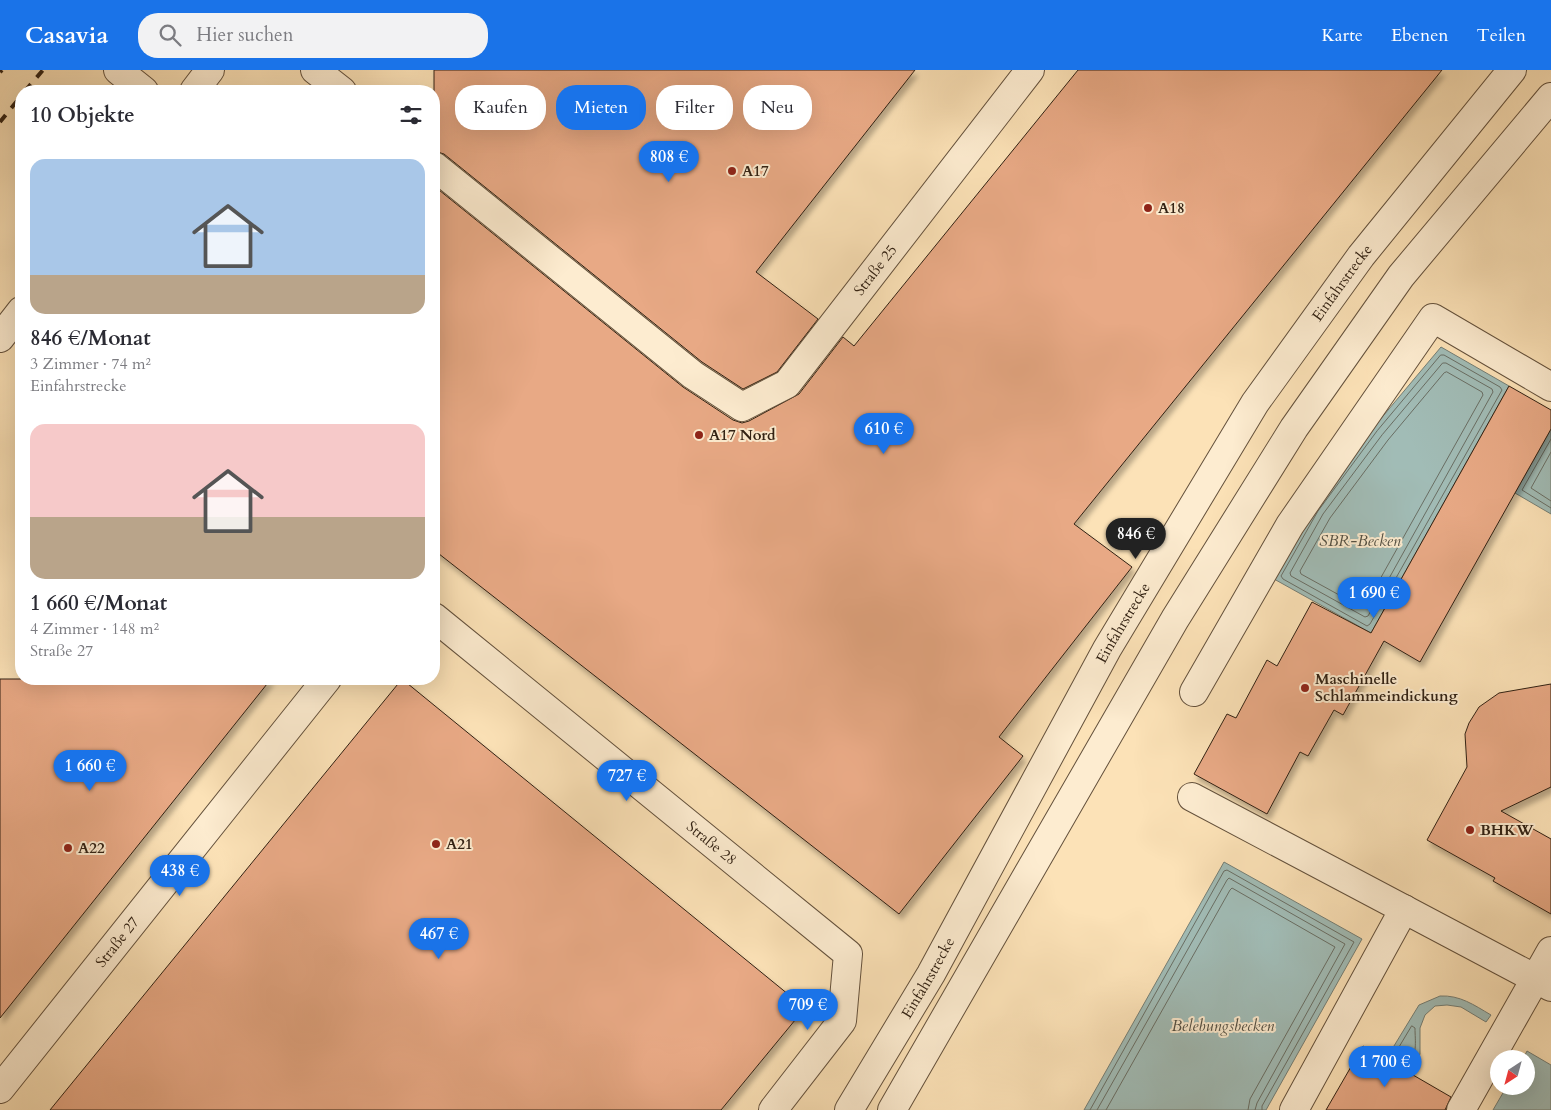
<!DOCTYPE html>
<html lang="de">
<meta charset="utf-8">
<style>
:root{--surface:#fff;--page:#f2f2f3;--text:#2b2b33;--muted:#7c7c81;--accent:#1a73e8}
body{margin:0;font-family:Cardo,serif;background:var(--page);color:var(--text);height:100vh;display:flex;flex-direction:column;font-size:19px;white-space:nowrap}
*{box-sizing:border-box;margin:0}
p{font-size:16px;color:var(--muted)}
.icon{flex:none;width:28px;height:28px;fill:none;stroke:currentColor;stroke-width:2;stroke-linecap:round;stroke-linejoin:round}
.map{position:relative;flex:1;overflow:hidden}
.details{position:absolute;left:15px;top:15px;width:425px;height:600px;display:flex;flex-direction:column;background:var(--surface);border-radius:20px;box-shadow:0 5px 20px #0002}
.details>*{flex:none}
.top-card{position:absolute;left:455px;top:15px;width:475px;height:45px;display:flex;gap:10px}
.needle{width:32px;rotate:216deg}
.fabs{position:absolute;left:1490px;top:980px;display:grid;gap:10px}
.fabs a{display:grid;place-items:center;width:45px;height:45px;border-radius:50%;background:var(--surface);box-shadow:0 5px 20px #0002;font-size:25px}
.price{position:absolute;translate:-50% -42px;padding:0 11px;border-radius:18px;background:var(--accent);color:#fff;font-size:16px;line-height:32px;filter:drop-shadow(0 1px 2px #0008)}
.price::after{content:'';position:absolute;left:50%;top:30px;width:15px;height:11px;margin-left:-8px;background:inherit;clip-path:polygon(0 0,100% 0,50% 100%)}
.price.current{background:#222;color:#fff}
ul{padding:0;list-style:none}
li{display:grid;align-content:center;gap:10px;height:265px;padding:0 15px}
li span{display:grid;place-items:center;height:155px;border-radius:15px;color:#555}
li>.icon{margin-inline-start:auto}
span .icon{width:90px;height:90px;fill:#fffc;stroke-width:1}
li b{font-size:21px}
h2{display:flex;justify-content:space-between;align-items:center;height:60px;padding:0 15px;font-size:21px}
.pill{padding:0 18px;border-radius:20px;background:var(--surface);box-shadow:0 5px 20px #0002;font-size:18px;line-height:45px}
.pill.current{background:var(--accent);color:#fff}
header{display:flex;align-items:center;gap:30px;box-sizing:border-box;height:70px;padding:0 25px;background:var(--accent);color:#fff}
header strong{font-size:24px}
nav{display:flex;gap:28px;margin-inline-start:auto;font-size:18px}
.search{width:350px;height:45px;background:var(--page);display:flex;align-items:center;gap:12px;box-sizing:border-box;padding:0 18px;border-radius:20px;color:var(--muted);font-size:19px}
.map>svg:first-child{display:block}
.water{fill:#a1bcb6;stroke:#747e75}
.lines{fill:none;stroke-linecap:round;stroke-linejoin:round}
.shore{stroke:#696e64;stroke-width:1}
.building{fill:#e8a985;stroke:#312113;filter:url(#shadow)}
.minor-casing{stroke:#64513c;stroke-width:30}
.minor{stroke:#fdecd0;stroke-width:28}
.rail{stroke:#312113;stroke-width:4;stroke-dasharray:9 9;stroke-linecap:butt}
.poi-dot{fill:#8f2418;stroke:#fdecd0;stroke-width:2}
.labels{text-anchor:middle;stroke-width:4;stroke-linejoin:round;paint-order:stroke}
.poi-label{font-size:15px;font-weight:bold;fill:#312113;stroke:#fdecd0;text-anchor:start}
.street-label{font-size:15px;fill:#312113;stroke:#fdecd0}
.water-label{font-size:16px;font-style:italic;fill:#535044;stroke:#fdecd0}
</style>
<header>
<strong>Casavia</strong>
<div class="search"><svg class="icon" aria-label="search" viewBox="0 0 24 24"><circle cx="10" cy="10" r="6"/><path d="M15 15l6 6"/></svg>Hier suchen</div>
<nav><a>Karte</a><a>Ebenen</a><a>Teilen</a></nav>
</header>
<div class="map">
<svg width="1551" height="1040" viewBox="0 0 1551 1040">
<defs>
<filter id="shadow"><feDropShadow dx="3" dy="5.5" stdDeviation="2.5" flood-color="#0004"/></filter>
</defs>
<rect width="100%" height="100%" fill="#fce2b7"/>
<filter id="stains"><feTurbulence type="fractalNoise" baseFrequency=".004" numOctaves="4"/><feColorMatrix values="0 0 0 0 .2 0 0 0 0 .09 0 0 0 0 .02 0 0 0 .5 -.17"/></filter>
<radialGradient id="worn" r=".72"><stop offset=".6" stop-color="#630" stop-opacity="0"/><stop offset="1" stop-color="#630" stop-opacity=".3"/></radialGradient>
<!-- water -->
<g class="water">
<polygon points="1441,277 1509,316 1371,563 1274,509 1314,438 1373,358"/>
<polygon points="1551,359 1551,444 1515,423"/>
<polygon points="1224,792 1362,869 1266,1040 1084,1040"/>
<path d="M 1440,926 C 1460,925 1474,935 1491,945 L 1486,952 L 1461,937 L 1447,935 L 1435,936 L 1425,945 L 1420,958 L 1420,984 L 1411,1003 L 1386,989 L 1419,935 Z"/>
<polygon points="1527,981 1551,995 1551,1040 1493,1040 1507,1016 1526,1016 1526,989 1523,989"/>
</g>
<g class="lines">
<!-- shore -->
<g class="shore">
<polygon points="1441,285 1444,285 1500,317 1502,320 1370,554 1367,556 1283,509 1281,506 1318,441 1377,361"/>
<polygon points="1443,293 1446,293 1492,319 1493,322 1368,546 1365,547 1291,506 1290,503 1323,444 1382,365"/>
<polygon points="1447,302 1482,322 1483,325 1365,536 1361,537 1301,504 1300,501 1330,448 1388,370 1444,303"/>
<polyline points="1551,369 1522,420 1551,438"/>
<polyline points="1551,382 1531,418 1551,431"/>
<path d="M 1412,956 L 1415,958 C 1415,971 1418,987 1407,995 L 1395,988 L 1394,986 Z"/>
<polyline points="1090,1040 1224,801 1227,800 1354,872 1262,1036 1262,1040"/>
<polyline points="1097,1040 1227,810 1229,808 1345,874 1257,1033 1255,1040"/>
<polyline points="1106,1040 1230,820 1232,818 1335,877 1250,1029 1248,1040"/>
</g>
</g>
<!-- building -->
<g class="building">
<polygon points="434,0 915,0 756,202 818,249 777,302 743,319 702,292 444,84 434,81"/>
<polygon points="1078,0 1442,0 1074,454 1132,497 999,667 1023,686 899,844 434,480 434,116 683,317 733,350 742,353 749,351 799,324 843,267 854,276"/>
<polygon points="1509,316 1551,340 1551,359 1420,592 1384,571 1343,645 1334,640 1308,686 1300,682 1267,744 1194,704 1227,644 1236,648 1267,590 1277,596 1312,532 1371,563"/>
<polygon points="0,609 271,609 0,948"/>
<polygon points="402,609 805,938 721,1040 50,1040"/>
<polygon points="1551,614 1551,717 1501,741 1551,769 1551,844 1493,811 1495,808 1427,770 1467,697 1465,664 1469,653 1479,637 1499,623"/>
<polygon points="1363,976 1451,1027 1445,1040 1326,1040"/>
</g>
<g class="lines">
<defs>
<g id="minor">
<polyline points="118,0 144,21"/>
<polyline points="315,0 342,21"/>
<polyline points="194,21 210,0"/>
<path id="s1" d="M 434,96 L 693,305 L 742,337 L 787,314 L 1030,0"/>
<polyline points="0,268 21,241"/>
<path id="s2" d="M 434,547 L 848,884 L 842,951 L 773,1040"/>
<polyline points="1194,622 1290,455 1433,248 1551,317"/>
<polyline points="1192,727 1551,917"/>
<path id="s3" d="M 0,1019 L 327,609"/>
<path id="s4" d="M 849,1040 L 931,904 L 1107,579 L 1255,333 L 1361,186 L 1512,0"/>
<polyline points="892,1040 1175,549 1294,358 1401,206 1551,27"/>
<polyline points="1294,1040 1404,839"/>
<polyline points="1461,1040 1551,881"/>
</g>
</defs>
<!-- minor casing -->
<use href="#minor" class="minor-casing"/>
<!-- minor -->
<use href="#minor" class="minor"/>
<!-- rail -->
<g class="rail">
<polyline points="0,2 2,0"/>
<polyline points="25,21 43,0"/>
<polyline points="0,52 21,26"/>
</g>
</g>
<!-- markers -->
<g class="poi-dot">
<circle cx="732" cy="101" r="5"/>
<circle cx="1148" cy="138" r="5"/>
<circle cx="699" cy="365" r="5"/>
<circle cx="1305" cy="618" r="5"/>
<circle cx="1470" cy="760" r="5"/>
<circle cx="436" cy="774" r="5"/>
<circle cx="68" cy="778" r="5"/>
</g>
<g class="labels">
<!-- poi labels -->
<g class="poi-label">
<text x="742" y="106">A17</text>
<text x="1158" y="143">A18</text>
<text x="709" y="370">A17 Nord</text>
<text x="1315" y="614">Maschinelle<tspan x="1315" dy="17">Schlammeindickung</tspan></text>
<text x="1480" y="765">BHKW</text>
<text x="446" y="779">A21</text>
<text x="78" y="783">A22</text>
</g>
<!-- street labels -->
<g class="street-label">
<text dy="5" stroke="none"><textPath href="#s1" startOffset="586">Straße 25</textPath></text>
<text dy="5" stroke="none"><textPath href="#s4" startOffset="964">Einfahrstrecke</textPath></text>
<text dy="5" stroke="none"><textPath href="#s4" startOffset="559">Einfahrstrecke</textPath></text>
<text dy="5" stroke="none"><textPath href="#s2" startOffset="358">Straße 28</textPath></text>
<text dy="5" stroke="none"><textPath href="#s3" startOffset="188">Straße 27</textPath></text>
<text dy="5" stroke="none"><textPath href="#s4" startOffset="154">Einfahrstrecke</textPath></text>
</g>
<!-- water labels -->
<g class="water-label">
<text x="1360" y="476">SBR-Becken</text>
<text x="1223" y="961">Belebungsbecken</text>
</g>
</g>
<rect width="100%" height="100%" filter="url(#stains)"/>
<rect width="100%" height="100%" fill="url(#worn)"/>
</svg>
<div class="fabs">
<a><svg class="needle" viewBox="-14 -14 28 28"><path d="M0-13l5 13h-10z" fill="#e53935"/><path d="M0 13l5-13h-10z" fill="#7c7c81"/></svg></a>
</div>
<b class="price" style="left:669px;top:113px">808 €</b>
<b class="price" style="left:884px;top:385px">610 €</b>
<b class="price current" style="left:1136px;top:490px">846 €</b>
<b class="price" style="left:1374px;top:549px">1 690 €</b>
<b class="price" style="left:90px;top:722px">1 660 €</b>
<b class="price" style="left:627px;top:732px">727 €</b>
<b class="price" style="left:180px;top:827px">438 €</b>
<b class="price" style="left:439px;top:890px">467 €</b>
<b class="price" style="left:808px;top:961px">709 €</b>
<b class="price" style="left:1385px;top:1018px">1 700 €</b>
<div class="top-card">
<a class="pill">Kaufen</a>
<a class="pill current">Mieten</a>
<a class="pill">Filter</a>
<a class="pill">Neu</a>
</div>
<section class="details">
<h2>10 Objekte<svg class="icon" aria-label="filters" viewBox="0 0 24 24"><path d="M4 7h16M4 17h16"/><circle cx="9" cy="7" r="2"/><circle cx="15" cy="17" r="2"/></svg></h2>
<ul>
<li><span style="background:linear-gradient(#a9c7e8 75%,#b9a48a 0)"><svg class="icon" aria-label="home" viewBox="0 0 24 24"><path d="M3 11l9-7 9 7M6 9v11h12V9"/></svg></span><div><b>846 €/Monat</b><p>3 Zimmer · 74 m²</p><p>Einfahrstrecke</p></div></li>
<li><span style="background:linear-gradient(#f6c9c9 60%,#b9a48a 0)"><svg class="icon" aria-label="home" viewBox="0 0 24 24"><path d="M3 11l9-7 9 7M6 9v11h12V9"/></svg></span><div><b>1 660 €/Monat</b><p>4 Zimmer · 148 m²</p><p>Straße 27</p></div></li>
</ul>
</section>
</div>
